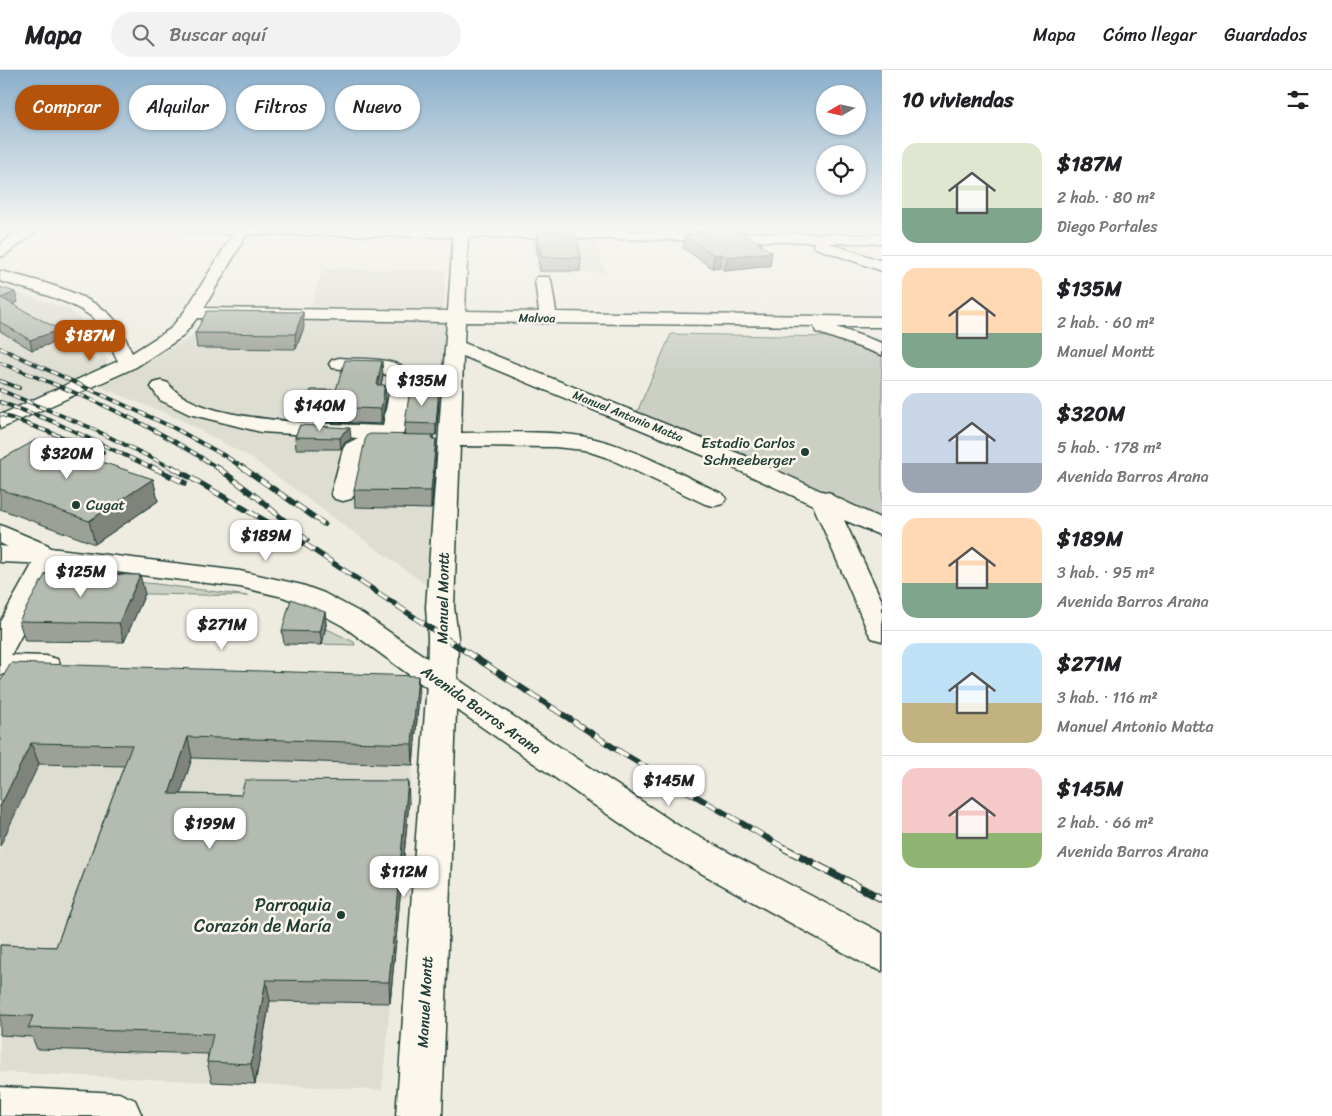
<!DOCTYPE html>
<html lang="es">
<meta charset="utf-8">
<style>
:root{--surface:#fff;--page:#f2f2f2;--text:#202124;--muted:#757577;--line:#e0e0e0;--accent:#b45309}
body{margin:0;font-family:Sriracha,sans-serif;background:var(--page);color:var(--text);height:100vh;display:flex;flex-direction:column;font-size:19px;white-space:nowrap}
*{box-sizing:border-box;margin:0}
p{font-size:16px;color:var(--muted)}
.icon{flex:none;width:28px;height:28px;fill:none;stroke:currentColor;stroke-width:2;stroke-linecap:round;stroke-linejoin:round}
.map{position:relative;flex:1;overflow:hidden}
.side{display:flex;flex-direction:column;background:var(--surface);width:450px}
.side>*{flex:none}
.banner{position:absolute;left:15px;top:15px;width:475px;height:45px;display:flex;gap:10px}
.needle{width:32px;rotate:261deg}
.buttons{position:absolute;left:816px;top:15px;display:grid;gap:10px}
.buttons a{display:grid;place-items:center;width:50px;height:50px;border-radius:50%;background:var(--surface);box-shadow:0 1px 4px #0004;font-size:25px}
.price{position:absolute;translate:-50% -42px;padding:0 11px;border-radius:10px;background:#fff;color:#222;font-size:16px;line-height:32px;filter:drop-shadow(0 1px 2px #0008)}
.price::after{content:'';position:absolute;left:50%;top:30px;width:15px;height:11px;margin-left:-8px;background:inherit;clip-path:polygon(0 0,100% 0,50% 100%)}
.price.current{background:var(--accent);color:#fff}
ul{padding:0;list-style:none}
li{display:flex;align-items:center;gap:15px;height:125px;padding:0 20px}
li+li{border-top:1px solid var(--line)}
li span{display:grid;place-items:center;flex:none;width:140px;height:100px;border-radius:15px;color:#555}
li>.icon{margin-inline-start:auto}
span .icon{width:60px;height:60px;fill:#fffc;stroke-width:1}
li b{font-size:21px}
h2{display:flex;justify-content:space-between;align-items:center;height:60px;padding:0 20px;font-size:21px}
.tag{padding:0 18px;border-radius:22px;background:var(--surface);box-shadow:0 1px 4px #0004;font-size:18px;line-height:45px}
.tag.current{background:var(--accent);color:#fff}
header{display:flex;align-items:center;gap:30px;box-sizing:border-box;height:70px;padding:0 25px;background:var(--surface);border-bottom:1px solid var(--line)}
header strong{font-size:24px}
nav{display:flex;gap:28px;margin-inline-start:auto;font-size:18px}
.search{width:350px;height:45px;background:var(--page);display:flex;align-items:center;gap:12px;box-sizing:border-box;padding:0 18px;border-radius:28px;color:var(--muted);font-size:19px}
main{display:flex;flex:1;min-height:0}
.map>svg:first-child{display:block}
.built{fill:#ddddd2}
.green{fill:#cbcfc4;stroke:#75867c}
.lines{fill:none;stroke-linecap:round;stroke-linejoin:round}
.minor-casing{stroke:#1f3d34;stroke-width:3}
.major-casing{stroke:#1f3d34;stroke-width:3}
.minor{fill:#fbf7ec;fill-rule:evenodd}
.major{fill:#fbf7ec;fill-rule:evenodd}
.rail-far3-casing{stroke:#1f3d34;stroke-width:4}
.rail-far2-casing{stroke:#1f3d34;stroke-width:5.5}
.rail-far1-casing{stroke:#1f3d34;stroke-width:6}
.rail-casing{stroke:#1f3d34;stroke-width:8}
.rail-far3{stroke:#fbf7ec;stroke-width:2.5;stroke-dasharray:7;stroke-linecap:butt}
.rail-far2{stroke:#fbf7ec;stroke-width:4;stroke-dasharray:11;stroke-linecap:butt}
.rail-far1{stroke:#fbf7ec;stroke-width:4.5;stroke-dasharray:13;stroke-linecap:butt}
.rail{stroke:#fbf7ec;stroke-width:5.5;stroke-dasharray:17;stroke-linecap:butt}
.wall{fill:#9ba197;stroke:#1f3d34}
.shaded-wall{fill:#7e837b;stroke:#1f3d34}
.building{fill:#b4bbb0;stroke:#1f3d34}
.poi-dot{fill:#1f3d34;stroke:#fbf7ec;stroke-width:2}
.labels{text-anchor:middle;stroke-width:5;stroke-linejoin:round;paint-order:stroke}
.far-street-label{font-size:12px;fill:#1f3d34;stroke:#fbf7ec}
.poi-label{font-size:15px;fill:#1f3d34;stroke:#fbf7ec;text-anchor:end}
.street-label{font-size:15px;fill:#1f3d34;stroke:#fbf7ec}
.near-poi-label{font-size:18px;fill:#1f3d34;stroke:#fbf7ec;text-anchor:end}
</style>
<header>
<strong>Mapa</strong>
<div class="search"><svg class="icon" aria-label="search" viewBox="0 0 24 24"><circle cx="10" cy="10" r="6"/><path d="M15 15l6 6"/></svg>Buscar aquí</div>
<nav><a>Mapa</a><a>Cómo llegar</a><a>Guardados</a></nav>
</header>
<main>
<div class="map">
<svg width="882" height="1046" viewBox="0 0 882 1046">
<rect width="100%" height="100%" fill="#eeece1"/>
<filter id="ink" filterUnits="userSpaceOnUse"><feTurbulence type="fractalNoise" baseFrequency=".02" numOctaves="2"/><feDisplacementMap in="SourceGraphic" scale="10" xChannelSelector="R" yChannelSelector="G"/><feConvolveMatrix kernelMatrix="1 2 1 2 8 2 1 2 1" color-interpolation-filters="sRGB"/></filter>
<g filter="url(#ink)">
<!-- built -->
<g class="built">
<polygon points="533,171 596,172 605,203 537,203"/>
<polygon points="323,199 446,200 443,239 310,237"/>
<polygon points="0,217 68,239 85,253 108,291 91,305 0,346"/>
<polygon points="208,247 449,251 429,517 250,387 175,347 100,317 191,267"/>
<polygon points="0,618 419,626 382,1020 0,1002"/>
</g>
<!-- green -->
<g class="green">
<polygon points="671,264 835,267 882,284 882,451 637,342"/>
<polygon points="94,508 157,514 248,526 52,522"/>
<polygon points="325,558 354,572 355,575 321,574"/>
</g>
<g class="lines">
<defs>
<g id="minor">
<polygon points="20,159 40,159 5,185 0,187 0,175"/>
<path d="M 182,159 L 493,159 L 882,165 L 882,173 L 829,173 L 882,191 L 882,201 L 816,178 L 813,175 L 815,172 L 468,167 L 465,241 L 539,242 L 535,210 L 537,207 L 549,207 L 551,210 L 556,242 L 882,247 L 882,257 L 836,257 L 882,273 L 882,285 L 816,262 L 814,256 L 465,252 L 464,273 L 745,386 L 821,421 L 831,423 L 833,426 L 882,449 L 882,466 L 844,450 L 882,531 L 882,571 L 872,568 L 868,562 L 813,435 L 729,396 L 463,286 L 461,363 C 502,363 545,360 586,367 C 630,375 681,405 723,424 L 726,429 L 723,434 L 714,436 L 705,434 L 608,388 L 584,380 L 555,377 L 460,376 L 454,537 L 458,567 L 457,613 L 442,1046 L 396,1046 L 427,613 L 428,567 L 426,537 L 447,252 L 197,248 L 182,267 L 136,297 L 0,359 L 0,345 L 118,291 C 111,280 108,267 101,256 C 83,232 28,220 0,211 L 0,201 C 32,209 92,223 114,249 C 122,258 126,271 132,283 L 170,259 L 185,241 L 233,164 L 189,163 L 184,162 ZM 247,164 L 453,167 L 448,241 L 204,238 Z"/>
<path d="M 339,288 C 360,290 398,285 412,305 L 402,373 L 399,378 C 387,381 375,376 364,382 L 355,424 L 351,429 L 343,431 L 335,429 L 331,424 L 343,379 L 346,374 L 358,368 L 261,362 L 189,344 L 160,330 L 151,317 L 154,313 L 161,311 L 168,313 C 197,355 334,353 383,356 L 392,307 L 382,303 L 332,298 L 329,294 L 332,290 Z"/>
<polygon points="50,478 59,480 63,486 11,585 46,586 57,589 61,596 57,603 46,606 0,604 0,552 37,486 41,480"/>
<polygon points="0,1017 119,1023 135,1030 142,1046 0,1046"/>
</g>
<polygon id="major" points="0,455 48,475 50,478 240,501 302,515 324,523 363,544 475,621 682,758 882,863 882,901 868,896 656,778 453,637 343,556 304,535 283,527 240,517 50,494 0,492 0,476 8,477 0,473"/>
</defs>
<!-- minor casing -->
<use href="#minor" class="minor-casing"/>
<!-- major casing -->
<use href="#major" class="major-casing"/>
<!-- minor -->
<use href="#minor" class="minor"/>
<!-- major -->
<use href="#major" class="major"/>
<defs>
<g id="rail-far3">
<polyline points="0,278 174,358 227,387 244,399"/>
<path d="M 0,293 C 77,322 151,353 219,399"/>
<polyline points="0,311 19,318"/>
<polyline points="0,320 89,357 174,399"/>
<polyline points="0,332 52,351 154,399"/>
<polyline points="0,344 103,382"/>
</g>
<g id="rail-far2">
<polyline points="152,397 185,413"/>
<polyline points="172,397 300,471 444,567"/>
<polyline points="217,397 258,428 307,470"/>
<polyline points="242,397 324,454"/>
</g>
<polyline id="rail-far1" points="442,566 622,683 786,779"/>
<polyline id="rail" points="784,778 882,829"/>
</defs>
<!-- rail-far3 casing -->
<use href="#rail-far3" class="rail-far3-casing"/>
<!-- rail-far2 casing -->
<use href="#rail-far2" class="rail-far2-casing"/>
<!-- rail-far1 casing -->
<use href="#rail-far1" class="rail-far1-casing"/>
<!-- rail casing -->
<use href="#rail" class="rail-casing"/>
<!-- rail-far3 -->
<use href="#rail-far3" class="rail-far3"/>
<!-- rail-far2 -->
<use href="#rail-far2" class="rail-far2"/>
<!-- rail-far1 -->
<use href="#rail-far1" class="rail-far1"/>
<!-- rail -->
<use href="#rail" class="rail"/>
</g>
<!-- wall -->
<g class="wall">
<polygon points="704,159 762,174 762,176 770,196 725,201 719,197 712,198 683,178 685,165 703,163"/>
<polygon points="537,161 581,188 580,201 540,201 536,174"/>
<polygon points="0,217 18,232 12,234 62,270 32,280 0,261"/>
<polygon points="304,257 296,279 197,278 195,263"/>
<polygon points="383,305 381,315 386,329 381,354 306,351 305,336 336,320"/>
<polygon points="439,331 436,365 433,365 436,386 431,439 355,437 354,420 405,364 405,353"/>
<polygon points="300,355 351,369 344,373 341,379 296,379 295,367"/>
<polygon points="0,390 153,409 158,431 95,474 0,439"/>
<polygon points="145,524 124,572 25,571 19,551"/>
<polygon points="325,542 326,555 322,575 284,574 282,561"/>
<polygon points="0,612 419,626 413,695 192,688 180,724 241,725 409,732 390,933 270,931 255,1014 212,1012 207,992 208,984 37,979 32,967 0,965 0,875 56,877 124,696 39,694"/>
</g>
<!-- shaded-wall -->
<g class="shaded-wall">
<polygon points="758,174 762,174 760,184 772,182 770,196 725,201 727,187"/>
<polygon points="721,184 719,197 712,198 714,185"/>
<polygon points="15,222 18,232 4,237 1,228"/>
<polygon points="303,242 304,257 296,279 295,264"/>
<polygon points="60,260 62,270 32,280 30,270"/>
<polygon points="382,291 383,305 378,329 377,315"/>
<polygon points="385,315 386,329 381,354 381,339"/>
<polygon points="439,320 439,331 436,365 436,354"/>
<polygon points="350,358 351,369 344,373 341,379 340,368 344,362"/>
<polygon points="436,369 436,386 431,439 431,421"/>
<polygon points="153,409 158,431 95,474 89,451"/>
<polygon points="140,505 145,524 124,572 119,553"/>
<polygon points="325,542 326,555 322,575 320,562"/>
<polygon points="418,606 419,626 413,695 412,674"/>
<polygon points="188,667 192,688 174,745 169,724"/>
<polygon points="31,673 39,694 0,776 0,737"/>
<polygon points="408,711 409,732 390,933 389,912"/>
<polygon points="266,910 270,931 255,1014 251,994"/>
</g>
<!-- building -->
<g class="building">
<polygon points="704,159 735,160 762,174 758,174 772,182 727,187 721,184 714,185 685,165 706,163"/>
<polygon points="537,161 575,161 581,188 541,187"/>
<polygon points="0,217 15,222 1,228 60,260 30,270 0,252"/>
<polygon points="207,241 303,242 295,264 195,263"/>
<polygon points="345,290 382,291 377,315 385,315 381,339 305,336 311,320 336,320"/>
<polygon points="410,319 439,320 436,354 405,353"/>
<polygon points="300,355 350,358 344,362 340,368 295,367"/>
<polygon points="370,364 433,365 432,369 436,369 431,421 354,420 366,366"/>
<polygon points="36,370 153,409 89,451 0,419 0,390"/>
<polygon points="46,503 140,505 119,553 19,551"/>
<polygon points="291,529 325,542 320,562 282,561"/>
<polygon points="11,593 418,606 412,674 188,667 169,724 241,725 245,710 408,711 389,912 266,910 251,994 207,992 213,964 28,958 33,946 0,945 0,875 56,877 132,675 31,673 0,737 0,612"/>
</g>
</g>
<!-- sky -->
<linearGradient id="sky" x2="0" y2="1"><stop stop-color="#8bafcb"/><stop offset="0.52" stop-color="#f7f6f2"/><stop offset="1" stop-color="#f7f6f2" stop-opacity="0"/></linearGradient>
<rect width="882" height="305" fill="url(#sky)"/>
<!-- markers -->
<g class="poi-dot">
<circle cx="805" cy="382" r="5"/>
<circle cx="76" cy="435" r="5"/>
<circle cx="341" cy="845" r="5"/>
</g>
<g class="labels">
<!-- far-street labels -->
<g class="far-street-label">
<text transform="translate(537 248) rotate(1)" y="4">Malvoa</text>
<text transform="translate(628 346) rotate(22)" y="4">Manuel Antonio Matta</text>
</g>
<!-- poi labels -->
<g class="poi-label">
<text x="795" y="378">Estadio Carlos<tspan x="795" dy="17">Schneeberger</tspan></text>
<text x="86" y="440" text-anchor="start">Cugat</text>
</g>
<!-- street labels -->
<g class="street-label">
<text transform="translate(443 528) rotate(-89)" y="5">Manuel Montt</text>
<text transform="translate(481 640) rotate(35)" y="5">Avenida Barros Arana</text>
<text transform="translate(425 932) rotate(-87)" y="5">Manuel Montt</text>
</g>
<!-- near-poi labels -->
<g class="near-poi-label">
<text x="331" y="841">Parroquia<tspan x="331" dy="21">Corazón de María</tspan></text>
</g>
</g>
</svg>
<div class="buttons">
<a><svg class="needle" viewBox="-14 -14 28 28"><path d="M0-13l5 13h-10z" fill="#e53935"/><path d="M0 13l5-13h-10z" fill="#757577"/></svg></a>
<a><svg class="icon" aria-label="locate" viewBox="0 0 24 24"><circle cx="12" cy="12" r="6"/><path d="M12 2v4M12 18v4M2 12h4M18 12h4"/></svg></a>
</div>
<b class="price current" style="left:90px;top:292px">$187M</b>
<b class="price" style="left:422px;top:337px">$135M</b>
<b class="price" style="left:320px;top:362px">$140M</b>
<b class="price" style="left:67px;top:410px">$320M</b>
<b class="price" style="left:266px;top:492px">$189M</b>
<b class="price" style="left:81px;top:528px">$125M</b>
<b class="price" style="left:222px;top:581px">$271M</b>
<b class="price" style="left:669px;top:737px">$145M</b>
<b class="price" style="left:210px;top:780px">$199M</b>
<b class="price" style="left:404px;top:828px">$112M</b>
<div class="banner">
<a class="tag current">Comprar</a>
<a class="tag">Alquilar</a>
<a class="tag">Filtros</a>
<a class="tag">Nuevo</a>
</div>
</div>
<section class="side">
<h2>10 viviendas<svg class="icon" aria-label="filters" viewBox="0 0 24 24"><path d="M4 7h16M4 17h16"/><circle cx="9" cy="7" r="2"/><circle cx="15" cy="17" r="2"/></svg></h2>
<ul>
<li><span style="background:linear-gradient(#dfe7d0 65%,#7fa58c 0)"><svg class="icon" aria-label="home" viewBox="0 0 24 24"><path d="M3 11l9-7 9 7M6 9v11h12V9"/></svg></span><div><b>$187M</b><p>2 hab. · 80 m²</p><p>Diego Portales</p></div></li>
<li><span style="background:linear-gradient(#ffd9b3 65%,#7fa58c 0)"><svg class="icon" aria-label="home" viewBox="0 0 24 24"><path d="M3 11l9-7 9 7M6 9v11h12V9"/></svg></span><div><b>$135M</b><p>2 hab. · 60 m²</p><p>Manuel Montt</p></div></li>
<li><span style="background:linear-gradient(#c9d6e8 70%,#9aa5b1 0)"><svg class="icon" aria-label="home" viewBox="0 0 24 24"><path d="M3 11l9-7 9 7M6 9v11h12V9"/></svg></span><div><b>$320M</b><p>5 hab. · 178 m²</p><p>Avenida Barros Arana</p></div></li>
<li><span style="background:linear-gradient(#ffd9b3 65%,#7fa58c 0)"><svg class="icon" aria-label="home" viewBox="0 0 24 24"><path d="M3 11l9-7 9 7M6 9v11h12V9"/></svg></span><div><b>$189M</b><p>3 hab. · 95 m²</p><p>Avenida Barros Arana</p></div></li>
<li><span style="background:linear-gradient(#bfe0f5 60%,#c2b280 0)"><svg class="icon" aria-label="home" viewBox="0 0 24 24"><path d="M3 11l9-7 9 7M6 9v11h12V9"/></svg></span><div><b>$271M</b><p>3 hab. · 116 m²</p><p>Manuel Antonio Matta</p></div></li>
<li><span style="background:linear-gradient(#f6c9c9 65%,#8fb573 0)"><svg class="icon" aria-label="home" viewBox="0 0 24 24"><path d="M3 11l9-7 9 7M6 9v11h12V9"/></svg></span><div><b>$145M</b><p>2 hab. · 66 m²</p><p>Avenida Barros Arana</p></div></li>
</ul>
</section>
</main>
